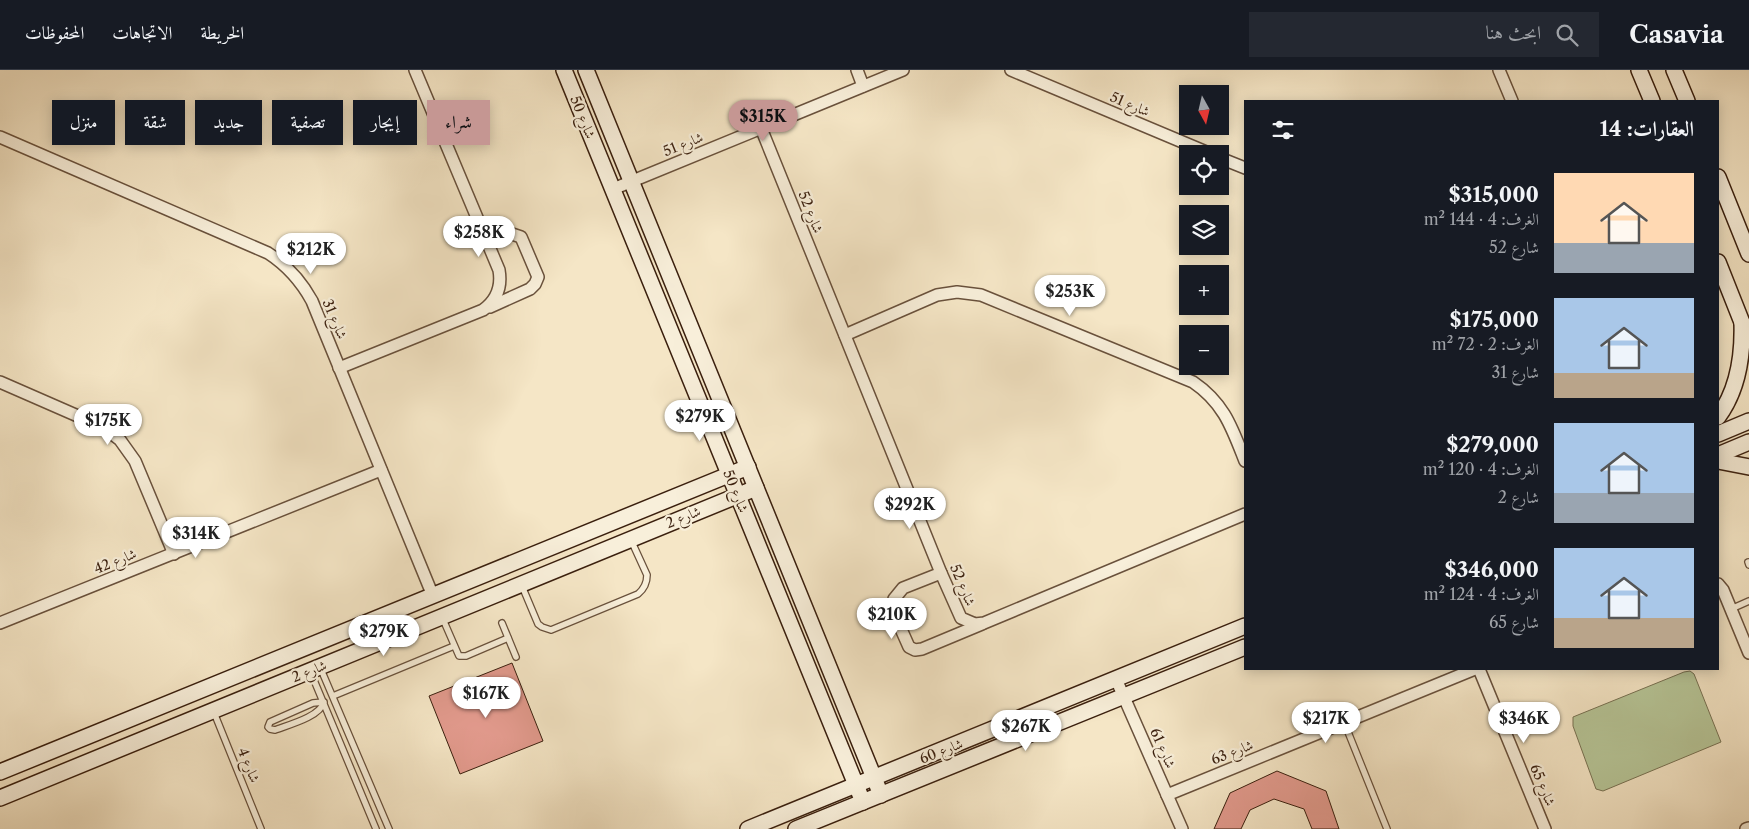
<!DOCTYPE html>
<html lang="ar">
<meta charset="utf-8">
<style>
:root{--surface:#171b24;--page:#242831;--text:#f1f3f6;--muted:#9ea1a6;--line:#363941;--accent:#c59692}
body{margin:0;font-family:"Libre Caslon Text",Amiri,serif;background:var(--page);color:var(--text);direction:rtl;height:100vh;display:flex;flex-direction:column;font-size:19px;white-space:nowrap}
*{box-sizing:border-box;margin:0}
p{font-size:16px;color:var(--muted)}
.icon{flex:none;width:28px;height:28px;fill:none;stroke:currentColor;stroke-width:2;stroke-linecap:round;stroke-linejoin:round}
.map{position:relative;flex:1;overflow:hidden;direction:ltr}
.details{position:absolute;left:1244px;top:30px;width:475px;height:570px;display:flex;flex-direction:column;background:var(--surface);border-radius:0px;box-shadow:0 2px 12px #0003;direction:rtl}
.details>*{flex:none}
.top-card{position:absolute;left:15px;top:30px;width:475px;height:45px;direction:rtl;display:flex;gap:10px}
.needle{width:32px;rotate:172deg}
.buttons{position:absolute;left:1179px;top:15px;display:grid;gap:10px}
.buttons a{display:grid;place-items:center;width:50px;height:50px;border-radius:0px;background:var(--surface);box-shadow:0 2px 12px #0003;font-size:25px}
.price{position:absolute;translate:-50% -42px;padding:0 11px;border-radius:18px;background:#fff;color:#222;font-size:16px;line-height:32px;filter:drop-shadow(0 1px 2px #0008)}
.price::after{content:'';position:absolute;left:50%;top:30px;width:15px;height:11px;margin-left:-8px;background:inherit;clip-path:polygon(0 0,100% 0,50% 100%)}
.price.active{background:var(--accent);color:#111}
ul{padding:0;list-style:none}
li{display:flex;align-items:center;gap:15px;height:125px;padding:0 25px}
li span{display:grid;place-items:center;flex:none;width:140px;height:100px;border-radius:0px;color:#555}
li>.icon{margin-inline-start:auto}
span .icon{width:60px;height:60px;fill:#fffc;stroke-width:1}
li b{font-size:21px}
h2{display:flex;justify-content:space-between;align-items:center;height:60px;padding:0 25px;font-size:21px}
.chip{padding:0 18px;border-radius:0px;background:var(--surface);box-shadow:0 2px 12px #0003;font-size:18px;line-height:45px}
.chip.active{background:var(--accent);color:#111}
header{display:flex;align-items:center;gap:30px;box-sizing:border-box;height:70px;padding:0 25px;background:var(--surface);border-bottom:1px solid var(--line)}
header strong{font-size:24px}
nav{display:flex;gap:28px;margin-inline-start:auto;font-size:18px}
.search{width:350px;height:45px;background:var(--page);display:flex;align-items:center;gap:12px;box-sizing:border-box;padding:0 18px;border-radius:0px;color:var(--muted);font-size:19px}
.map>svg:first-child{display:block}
.green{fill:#b7c698;stroke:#787253}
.building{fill:#e29a8d;stroke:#3a1f0e}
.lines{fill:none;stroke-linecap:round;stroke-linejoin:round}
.lane-casing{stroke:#69513c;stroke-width:8}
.street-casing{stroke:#69513c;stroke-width:14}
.secondary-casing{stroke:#3a1f0e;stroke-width:18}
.lane{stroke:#f8efda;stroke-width:5.5}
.street{stroke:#f8efda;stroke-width:11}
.secondary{stroke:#f8efda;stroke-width:15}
.labels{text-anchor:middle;stroke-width:4.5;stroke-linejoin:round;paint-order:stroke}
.street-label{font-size:14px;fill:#3a1f0e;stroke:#f8efda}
</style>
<header>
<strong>Casavia</strong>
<div class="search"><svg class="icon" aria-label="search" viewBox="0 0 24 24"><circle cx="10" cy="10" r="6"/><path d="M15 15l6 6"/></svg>ابحث هنا</div>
<nav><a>الخريطة</a><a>الاتجاهات</a><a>المحفوظات</a></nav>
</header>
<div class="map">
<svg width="1749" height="759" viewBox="0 0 1749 759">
<rect width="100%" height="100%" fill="#f5e6c6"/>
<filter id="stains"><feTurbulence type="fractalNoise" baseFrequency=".004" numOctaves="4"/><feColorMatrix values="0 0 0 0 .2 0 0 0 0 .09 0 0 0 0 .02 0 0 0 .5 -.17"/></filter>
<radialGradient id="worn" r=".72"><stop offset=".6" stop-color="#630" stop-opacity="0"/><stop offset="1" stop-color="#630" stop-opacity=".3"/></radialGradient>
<!-- green -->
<polygon class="green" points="1690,601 1694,604 1721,672 1603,721 1596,719 1573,656 1573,647 1684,602"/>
<!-- building -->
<g class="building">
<polygon points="512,593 543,671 460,704 429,626"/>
<polygon points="1277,701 1326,721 1339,759 1312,759 1304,739 1274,729 1250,740 1241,759 1214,759 1230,723"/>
</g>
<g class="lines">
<defs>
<g id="lane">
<polyline points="1748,492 1749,495"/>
<path d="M 522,516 L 538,554 L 542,557 L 551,560 L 638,524 C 644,519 647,514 647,505 L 631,470"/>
<polyline points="1731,539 1749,531"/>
<polyline points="442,547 459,586 466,586 508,568"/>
<polyline points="502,553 516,587"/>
<polyline points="320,597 389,759"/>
<polyline points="311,603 376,759"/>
<polyline points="333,626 454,576"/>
<path d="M 324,632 C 320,647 288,655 275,660 L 270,659 L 268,657 L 270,652 L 313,633 Z"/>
<polyline points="213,640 261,759"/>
<polyline points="1344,652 1387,759"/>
</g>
<g id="street">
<polyline points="857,0 863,16"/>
<polyline points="1011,0 1211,84"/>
<polyline points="1499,0 1512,31"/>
<polyline points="761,58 941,503 961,548 975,554 984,553 1245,444"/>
<path d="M 0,67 L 268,183 C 288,196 301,211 312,231 L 433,526"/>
<polyline points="1220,88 1245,98"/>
<polyline points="613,119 903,0"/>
<polyline points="487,173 509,163 521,167 538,207 535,214 530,219 490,237"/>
<path d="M 845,265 L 937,225 L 957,222 L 981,225 L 1193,312 C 1224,333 1232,358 1245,391"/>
<path d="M 339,298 L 483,240 C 497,230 502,217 499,200 L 415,0"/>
<polyline points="0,312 103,357 120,370 135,391 174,484"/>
<polyline points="941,503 903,518 894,529 893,541 909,577 915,580 922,579 982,554"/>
<polyline points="1718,514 1723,520 1749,583"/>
<polyline points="0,553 381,400"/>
<polyline points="1479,599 1545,759"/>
<polyline points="1116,609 1182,759"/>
<polyline points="1167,725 1475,599"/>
<polyline points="1746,759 1749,758"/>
</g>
<g id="secondary">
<polyline points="564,0 863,732"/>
<polyline points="586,0 881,725"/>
<polyline points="1639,0 1652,31"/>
<polyline points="1674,0 1687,31"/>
<polyline points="1718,107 1749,184"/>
<polyline points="1718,192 1745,260"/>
<path d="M 1718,347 C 1738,320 1743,286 1742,253"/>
<polyline points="1718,364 1749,351"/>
<polyline points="1718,385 1749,372"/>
<polyline points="1718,391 1749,397"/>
<polyline points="0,702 748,397"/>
<polyline points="0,728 756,418"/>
<polyline points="748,759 1245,556"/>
<polyline points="796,759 1245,577"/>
</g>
</defs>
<!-- lane casing -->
<use href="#lane" class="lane-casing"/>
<!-- street casing -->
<use href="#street" class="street-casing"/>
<!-- secondary casing -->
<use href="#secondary" class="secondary-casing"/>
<!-- lane -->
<use href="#lane" class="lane"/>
<!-- street -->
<use href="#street" class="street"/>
<!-- secondary -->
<use href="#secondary" class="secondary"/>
</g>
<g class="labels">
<!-- street labels -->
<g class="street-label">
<text transform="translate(1130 34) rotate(23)" y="5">شارع 51</text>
<text transform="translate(583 47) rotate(68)" y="5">شارع 50</text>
<text transform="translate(683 74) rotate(-22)" y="5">شارع 51</text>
<text transform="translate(811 142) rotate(68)" y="5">شارع 52</text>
<text transform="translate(335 249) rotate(67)" y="5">شارع 31</text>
<text transform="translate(736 421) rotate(68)" y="5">شارع 50</text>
<text transform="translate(683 447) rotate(-22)" y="5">شارع 2</text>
<text transform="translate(115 491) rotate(-22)" y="5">شارع 42</text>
<text transform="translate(963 515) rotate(67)" y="5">شارع 52</text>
<text transform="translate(309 601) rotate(-22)" y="5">شارع 2</text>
<text transform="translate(1163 678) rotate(66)" y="5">شارع 61</text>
<text transform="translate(941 681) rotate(-22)" y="5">شارع 60</text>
<text transform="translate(1232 682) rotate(-22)" y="5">شارع 63</text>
<text transform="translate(249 695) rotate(68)" y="5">شارع 4</text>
<text transform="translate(1543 715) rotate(67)" y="5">شارع 65</text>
</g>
</g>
<rect width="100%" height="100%" filter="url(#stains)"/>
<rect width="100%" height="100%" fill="url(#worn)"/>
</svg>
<div class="buttons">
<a><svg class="needle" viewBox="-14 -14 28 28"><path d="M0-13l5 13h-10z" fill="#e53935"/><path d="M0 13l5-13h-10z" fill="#9ea1a6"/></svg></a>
<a><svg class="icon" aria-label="locate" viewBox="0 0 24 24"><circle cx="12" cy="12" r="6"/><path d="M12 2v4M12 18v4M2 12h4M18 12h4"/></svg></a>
<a><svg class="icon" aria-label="layers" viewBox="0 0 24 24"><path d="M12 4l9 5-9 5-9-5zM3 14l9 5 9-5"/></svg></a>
<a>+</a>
<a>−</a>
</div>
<b class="price active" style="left:763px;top:72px">$315K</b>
<b class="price" style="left:479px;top:188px">$258K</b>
<b class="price" style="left:311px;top:205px">$212K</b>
<b class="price" style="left:1070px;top:247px">$253K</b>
<b class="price" style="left:700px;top:372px">$279K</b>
<b class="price" style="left:108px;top:376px">$175K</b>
<b class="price" style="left:910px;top:460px">$292K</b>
<b class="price" style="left:196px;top:489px">$314K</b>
<b class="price" style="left:892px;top:570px">$210K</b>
<b class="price" style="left:384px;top:587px">$279K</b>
<b class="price" style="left:486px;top:649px">$167K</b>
<b class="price" style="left:1326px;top:674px">$217K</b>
<b class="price" style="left:1524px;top:674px">$346K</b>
<b class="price" style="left:1026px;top:682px">$267K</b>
<div class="top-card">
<a class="chip active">شراء</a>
<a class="chip">إيجار</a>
<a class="chip">تصفية</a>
<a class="chip">جديد</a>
<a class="chip">شقة</a>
<a class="chip">منزل</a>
</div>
<section class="details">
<h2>العقارات: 14<svg class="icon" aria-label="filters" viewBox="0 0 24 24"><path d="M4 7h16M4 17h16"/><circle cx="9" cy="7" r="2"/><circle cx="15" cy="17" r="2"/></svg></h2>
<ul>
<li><span style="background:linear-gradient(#ffd9b3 70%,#9aa5b1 0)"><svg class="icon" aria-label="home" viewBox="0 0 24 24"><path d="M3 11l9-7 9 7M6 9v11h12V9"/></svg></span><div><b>$315,000</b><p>الغرف: 4 · 144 m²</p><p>شارع 52</p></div></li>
<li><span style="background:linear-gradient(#a9c7e8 75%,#b9a48a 0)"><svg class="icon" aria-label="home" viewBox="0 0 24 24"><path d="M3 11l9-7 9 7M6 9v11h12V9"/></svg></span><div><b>$175,000</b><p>الغرف: 2 · 72 m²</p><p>شارع 31</p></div></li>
<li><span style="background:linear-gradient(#a9c7e8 70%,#9aa5b1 0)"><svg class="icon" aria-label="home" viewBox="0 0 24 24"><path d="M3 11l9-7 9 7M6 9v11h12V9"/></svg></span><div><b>$279,000</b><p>الغرف: 4 · 120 m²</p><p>شارع 2</p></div></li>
<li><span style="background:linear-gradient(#a9c7e8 70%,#b9a48a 0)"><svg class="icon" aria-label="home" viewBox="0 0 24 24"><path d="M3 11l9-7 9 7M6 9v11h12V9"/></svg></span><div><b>$346,000</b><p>الغرف: 4 · 124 m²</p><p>شارع 65</p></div></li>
</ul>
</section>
</div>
